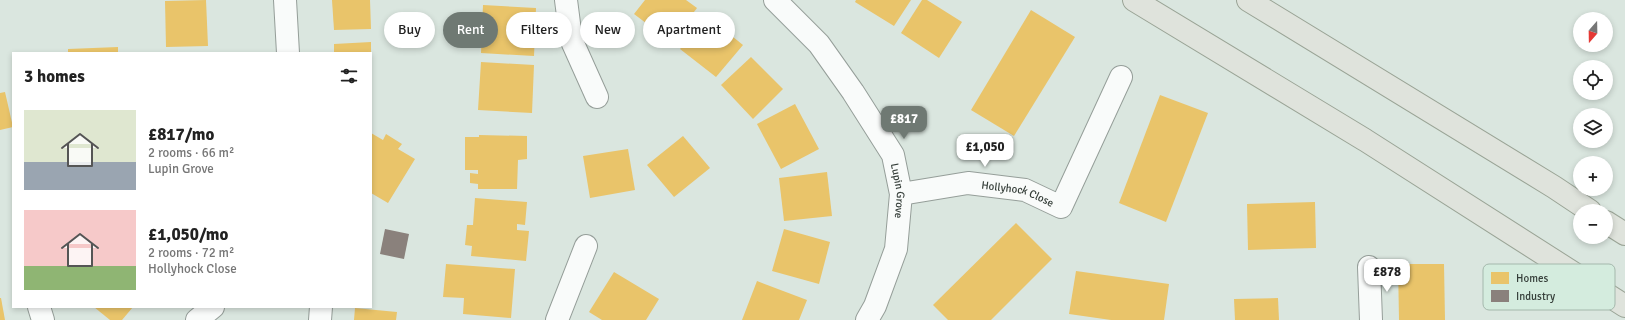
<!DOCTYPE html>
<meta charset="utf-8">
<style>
:root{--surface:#fff;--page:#f2f2f2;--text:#222;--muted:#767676;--accent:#6f7973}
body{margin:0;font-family:Signika,sans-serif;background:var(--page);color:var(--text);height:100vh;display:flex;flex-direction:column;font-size:15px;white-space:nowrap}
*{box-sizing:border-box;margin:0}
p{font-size:13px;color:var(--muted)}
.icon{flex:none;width:22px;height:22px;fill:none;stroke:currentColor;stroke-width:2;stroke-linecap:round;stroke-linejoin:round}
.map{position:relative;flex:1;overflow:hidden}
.details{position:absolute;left:12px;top:52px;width:360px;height:256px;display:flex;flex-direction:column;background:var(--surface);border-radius:0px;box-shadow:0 2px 6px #0003}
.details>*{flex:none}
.banner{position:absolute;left:384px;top:12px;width:380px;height:36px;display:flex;gap:8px}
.needle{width:26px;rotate:200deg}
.fabs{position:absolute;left:1573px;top:12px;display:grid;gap:8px}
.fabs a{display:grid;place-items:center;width:40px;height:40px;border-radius:50%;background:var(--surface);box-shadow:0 2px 6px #0003;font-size:20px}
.price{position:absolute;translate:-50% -34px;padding:0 9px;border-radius:8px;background:#fff;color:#222;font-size:13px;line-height:26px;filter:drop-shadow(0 1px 2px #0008)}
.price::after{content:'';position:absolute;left:50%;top:24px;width:12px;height:9px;margin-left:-6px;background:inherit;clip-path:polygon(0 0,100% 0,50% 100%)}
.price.active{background:var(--accent);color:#fff}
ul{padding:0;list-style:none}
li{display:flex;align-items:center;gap:12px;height:100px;padding:0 12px}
li span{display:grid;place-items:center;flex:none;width:112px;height:80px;border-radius:0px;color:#555}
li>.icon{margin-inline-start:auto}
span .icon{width:48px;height:48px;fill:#fffc;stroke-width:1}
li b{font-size:17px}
h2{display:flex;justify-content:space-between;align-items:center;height:48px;padding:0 12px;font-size:17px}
.pill{padding:0 14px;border-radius:18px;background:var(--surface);box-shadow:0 2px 6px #0003;font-size:14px;line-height:36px}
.pill.active{background:var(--accent);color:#fff}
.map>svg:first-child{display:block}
.homes{fill:#e9c46a}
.industry{fill:#8a817c}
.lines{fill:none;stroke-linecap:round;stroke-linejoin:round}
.minor-casing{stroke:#959e99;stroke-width:24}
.major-casing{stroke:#9aa496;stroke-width:24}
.minor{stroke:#f9fbfa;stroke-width:22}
.major{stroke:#dfe3dc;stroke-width:22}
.labels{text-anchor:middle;stroke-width:4;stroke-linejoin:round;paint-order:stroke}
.street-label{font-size:11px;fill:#353e39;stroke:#d4ecde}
.key{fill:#d4ecde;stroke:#a4b8ac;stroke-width:1}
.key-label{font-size:11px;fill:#353e39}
</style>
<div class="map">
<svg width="1625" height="320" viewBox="0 0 1625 320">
<rect width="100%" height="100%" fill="#dae6df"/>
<!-- homes -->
<g class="homes">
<polygon points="206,0 208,46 166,47 165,1"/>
<polygon points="332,0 370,0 371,29 334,30"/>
<polygon points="645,0 686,0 697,8 671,42 634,14"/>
<polygon points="856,0 911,0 894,26 855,2"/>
<polygon points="922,0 927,0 962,22 939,58 901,33"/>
<polygon points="483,5 536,8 534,56 481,53"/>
<polygon points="1031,10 1075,37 1014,136 971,110"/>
<polygon points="707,16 743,45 716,77 680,49"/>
<polygon points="371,42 371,53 334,53 334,44"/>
<polygon points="118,47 118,53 68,53 68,49"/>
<polygon points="751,57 783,89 753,119 721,85"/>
<polygon points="481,62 534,65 532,113 478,110"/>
<polygon points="5,92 13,127 0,130 0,93"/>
<polygon points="1160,95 1208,113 1166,222 1119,203"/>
<polygon points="795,104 819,149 781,169 757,124"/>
<polygon points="371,133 383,140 386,134 402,144 398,149 415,159 388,203 371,193"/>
<polygon points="479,135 527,136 527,159 518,160 517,189 478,189 478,184 470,183 470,173 478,174 478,170 465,170 465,137 479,137"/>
<polygon points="683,136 710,168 674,197 647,165"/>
<polygon points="628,149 635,190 590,198 583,156"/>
<polygon points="827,172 832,216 784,221 779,178"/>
<polygon points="475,198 527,202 525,225 517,224 517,230 529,231 526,261 471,256 472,246 465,245 467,225 473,225"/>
<polygon points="1315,202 1316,248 1248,250 1247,204"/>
<polygon points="1016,223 1052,259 991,320 948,320 933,305"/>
<polygon points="784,229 830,242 819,284 772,271"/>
<polygon points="446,264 515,269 511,318 463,314 464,298 443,297"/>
<polygon points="1398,264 1444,264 1445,320 1399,320"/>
<polygon points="1076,271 1169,284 1164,320 1111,320 1069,314"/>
<polygon points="614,272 659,299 646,320 602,320 589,312"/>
<polygon points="757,281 807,300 799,320 742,320"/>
<polygon points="0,298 1,298 5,320 0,320"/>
<polygon points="1278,298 1279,320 1235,320 1234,299"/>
<polygon points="94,307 133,307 122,320 110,320"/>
<polygon points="355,308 397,312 396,320 354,320"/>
</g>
<!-- industry -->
<polygon class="industry" points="385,229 409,234 404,259 380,254"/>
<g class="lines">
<defs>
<g id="minor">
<polyline points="285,0 288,53"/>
<polyline points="566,0 571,39 597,97"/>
<path id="s1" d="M 775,0 L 819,44 L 853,92 L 893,155 L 901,194 L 896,249 L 875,306 L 867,320"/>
<path id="s2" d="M 901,194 L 968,183 L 1025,190 L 1061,207 L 1121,77"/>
<polyline points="1369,267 1371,320"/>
<polyline points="39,307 43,320"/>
<polyline points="197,320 213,307"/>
<polyline points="320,320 321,307"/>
<polyline points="557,320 586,246"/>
</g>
<g id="major">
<polyline points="1134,0 1365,140 1625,306"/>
<polyline points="1248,0 1554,187 1590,211"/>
<polyline points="1606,222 1625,234"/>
</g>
</defs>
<!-- minor casing -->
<use href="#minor" class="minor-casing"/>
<!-- major casing -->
<use href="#major" class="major-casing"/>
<!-- minor -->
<use href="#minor" class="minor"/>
<!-- major -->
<use href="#major" class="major"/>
</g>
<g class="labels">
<!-- street labels -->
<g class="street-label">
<text dy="4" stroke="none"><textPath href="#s1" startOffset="232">Lupin Grove</textPath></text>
<text dy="4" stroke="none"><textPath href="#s2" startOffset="119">Hollyhock Close</textPath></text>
</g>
</g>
<!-- legend -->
<rect x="1483" y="264" width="132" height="46" rx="6" class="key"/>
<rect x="1491" y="272" width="18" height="12" fill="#e9c46a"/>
<rect x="1491" y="290" width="18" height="12" fill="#8a817c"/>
<g class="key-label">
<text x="1516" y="282">Homes</text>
<text x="1516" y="300">Industry</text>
</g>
</svg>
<div class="fabs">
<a><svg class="needle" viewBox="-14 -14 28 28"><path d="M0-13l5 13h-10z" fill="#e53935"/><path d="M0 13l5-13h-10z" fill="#767676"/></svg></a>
<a><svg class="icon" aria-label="locate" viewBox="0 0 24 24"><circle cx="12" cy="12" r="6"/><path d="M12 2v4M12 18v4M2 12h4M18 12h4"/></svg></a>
<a><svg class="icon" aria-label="layers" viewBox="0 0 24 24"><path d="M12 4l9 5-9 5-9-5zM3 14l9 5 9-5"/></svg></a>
<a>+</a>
<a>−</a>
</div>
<b class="price active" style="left:904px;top:140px">£817</b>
<b class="price" style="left:985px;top:168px">£1,050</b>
<b class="price" style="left:1387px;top:293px">£878</b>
<div class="banner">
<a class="pill">Buy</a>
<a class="pill active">Rent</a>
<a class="pill">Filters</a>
<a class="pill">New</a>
<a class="pill">Apartment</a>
</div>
<section class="details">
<h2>3 homes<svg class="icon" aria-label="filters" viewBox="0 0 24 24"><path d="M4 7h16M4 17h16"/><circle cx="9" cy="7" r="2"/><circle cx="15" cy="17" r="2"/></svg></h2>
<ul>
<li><span style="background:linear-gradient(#dfe7d0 65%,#9aa5b1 0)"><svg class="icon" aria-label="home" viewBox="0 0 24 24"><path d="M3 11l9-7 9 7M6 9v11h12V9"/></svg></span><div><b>£817/mo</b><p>2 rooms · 66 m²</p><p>Lupin Grove</p></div></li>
<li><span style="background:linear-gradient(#f6c9c9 70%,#8fb573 0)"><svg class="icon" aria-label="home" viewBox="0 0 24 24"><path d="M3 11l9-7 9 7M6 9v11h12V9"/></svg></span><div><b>£1,050/mo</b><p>2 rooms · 72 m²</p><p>Hollyhock Close</p></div></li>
</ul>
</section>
</div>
